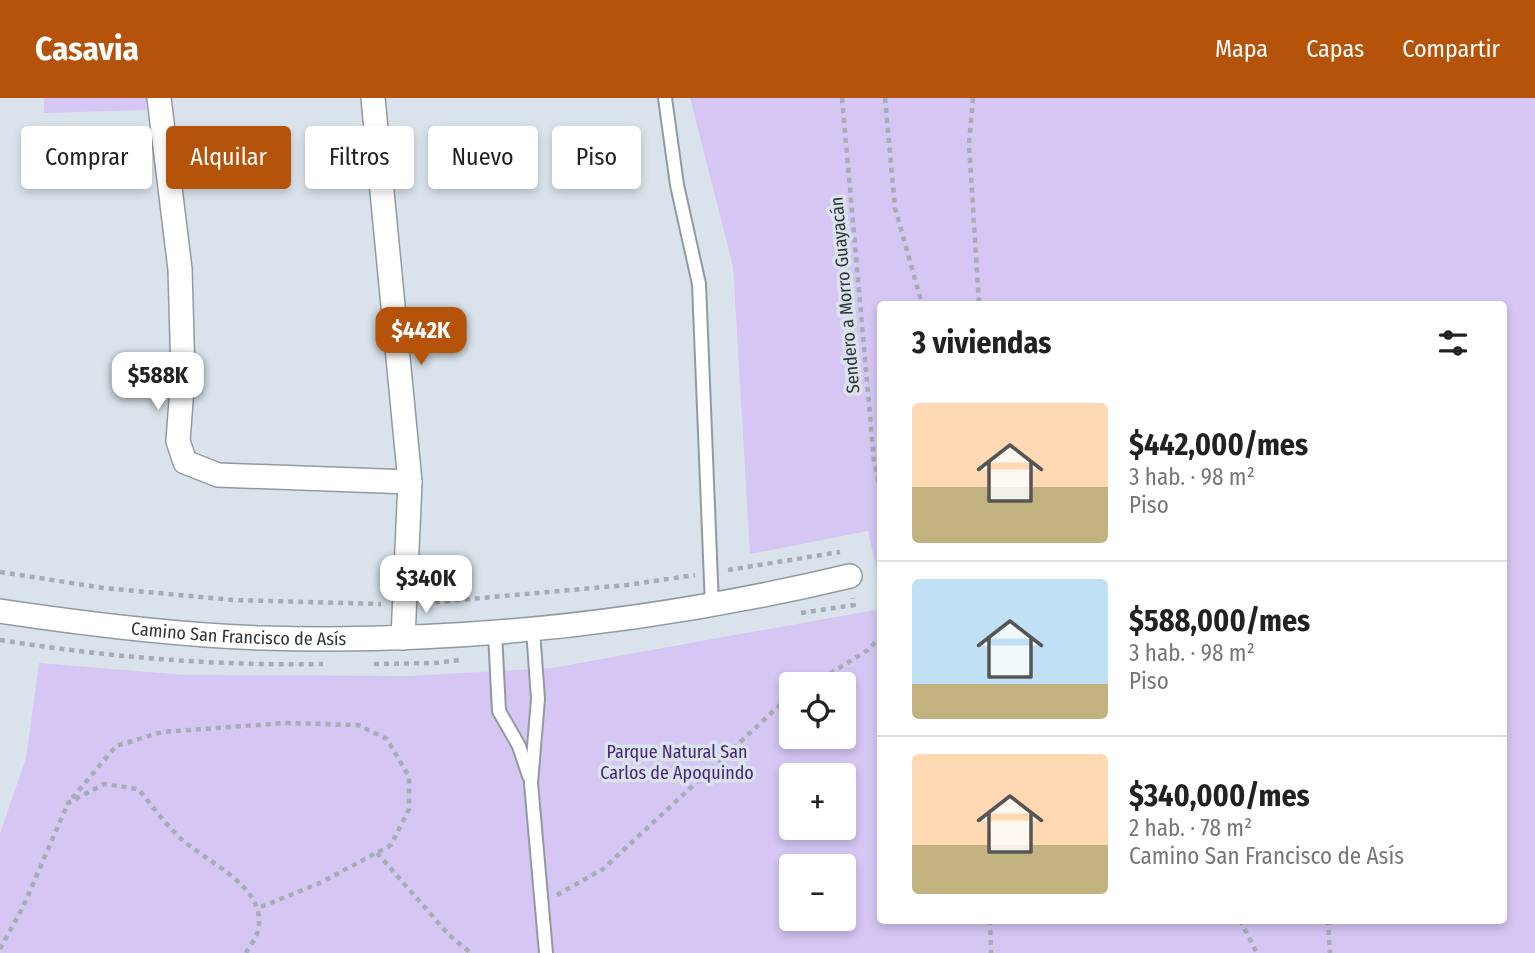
<!DOCTYPE html>
<html lang="es">
<meta charset="utf-8">
<style>
:root{--surface:#fff;--page:#f2f2f2;--text:#222;--muted:#767676;--line:#e0e0e0;--accent:#b45309}
body{margin:0;font-family:"Fira Sans Condensed",sans-serif;background:var(--page);color:var(--text);height:100vh;display:flex;flex-direction:column;font-size:26px;white-space:nowrap}
*{box-sizing:border-box;margin:0}
p{font-size:23px;color:var(--muted)}
.icon{flex:none;width:38px;height:38px;fill:none;stroke:currentColor;stroke-width:2;stroke-linecap:round;stroke-linejoin:round}
.map{position:relative;flex:1;overflow:hidden}
.panel{position:absolute;left:877px;top:203px;width:630px;height:623px;display:flex;flex-direction:column;background:var(--surface);border-radius:7px;box-shadow:0 4px 10px #0003}
.panel>*{flex:none}
.guide{position:absolute;left:21px;top:28px;width:665px;height:63px;display:flex;gap:14px}
.buttons{position:absolute;left:779px;top:574px;display:grid;gap:14px}
.buttons a{display:grid;place-items:center;width:77px;height:77px;border-radius:7px;background:var(--surface);box-shadow:0 4px 10px #0003;font-size:35px}
.price{position:absolute;translate:-50% -60px;padding:0 16px;border-radius:14px;background:#fff;color:#222;font-size:23px;line-height:46px;filter:drop-shadow(0 2px 4px #0008)}
.price::after{content:'';position:absolute;left:50%;top:42px;width:21px;height:16px;margin-left:-10px;background:inherit;clip-path:polygon(0 0,100% 0,50% 100%)}
.price.selected{background:var(--accent);color:#fff}
ul{padding:0;list-style:none}
li{display:flex;align-items:center;gap:21px;height:175px;padding:0 35px}
li+li{border-top:2px solid var(--line)}
li span{display:grid;place-items:center;flex:none;width:196px;height:140px;border-radius:7px;color:#555}
li>.icon{margin-inline-start:auto}
span .icon{width:84px;height:84px;fill:#fffc;stroke-width:1}
li b{font-size:30px}
h2{display:flex;justify-content:space-between;align-items:center;height:84px;padding:0 35px;font-size:30px}
.tag{padding:0 24px;border-radius:7px;background:var(--surface);box-shadow:0 4px 10px #0003;font-size:24px;line-height:63px}
.tag.selected{background:var(--accent);color:#fff}
header{display:flex;align-items:center;gap:42px;box-sizing:border-box;height:98px;padding:0 35px;background:var(--accent);color:#fff}
header strong{font-size:33px}
nav{display:flex;gap:38px;margin-inline-start:auto;font-size:24px}
.map>svg:first-child{display:block}
.green{fill:#d5c6f4;fill-rule:evenodd}
.lines{fill:none;stroke-linecap:round;stroke-linejoin:round}
.service-casing{stroke:#929aa1;stroke-width:16}
.minor-casing{stroke:#929aa1;stroke-width:26}
.path{stroke:#a6adb4;stroke-width:4.5;stroke-dasharray:5 5;stroke-linecap:butt}
.service{stroke:#fff;stroke-width:12}
.minor{stroke:#fff;stroke-width:23}
.labels{text-anchor:middle;stroke-width:7;stroke-linejoin:round;paint-order:stroke}
.street-label{font-size:18px;fill:#303337;stroke:#dae3eb}
.park-label{font-size:18px;fill:#492578;stroke:#dae3eb}
</style>
<header>
<strong>Casavia</strong>
<nav><a>Mapa</a><a>Capas</a><a>Compartir</a></nav>
</header>
<div class="map">
<svg width="1535" height="855" viewBox="0 0 1535 855">
<rect width="100%" height="100%" fill="#dae3eb"/>
<!-- green -->
<g class="green">
<polygon points="44,0 146,0 146,12 44,15"/>
<path d="M 690,0 L 1535,0 L 1535,855 L 0,855 L 0,736 L 26,660 L 39,565 L 185,577 L 410,578 L 552,570 L 880,511 L 880,822 L 1503,822 L 1503,206 L 880,206 L 880,485 L 868,433 L 750,456 L 733,168 ZM 791,586 L 844,586 L 844,639 L 791,639 ZM 791,677 L 844,677 L 844,730 L 791,730 ZM 791,768 L 844,768 L 844,821 L 791,821 Z"/>
</g>
<g class="lines">
<defs>
<g id="service">
<polyline points="665,0 677,87 699,186 712,508"/>
<polyline points="533,532 538,601 531,685 546,855"/>
<polyline points="495,535 499,613 519,648 529,678"/>
</g>
<g id="minor">
<polyline points="159,0 180,171 183,276 178,343 185,364 218,377 410,384"/>
<polyline points="373,0 410,384 403,540"/>
<path id="s1" d="M 0,513 C 87,526 175,537 263,540 C 461,546 657,524 850,478"/>
</g>
</defs>
<!-- service casing -->
<use href="#service" class="service-casing"/>
<!-- minor casing -->
<use href="#minor" class="minor-casing"/>
<!-- path -->
<g class="path">
<polyline points="842,0 874,363 880,391"/>
<polyline points="885,0 895,110 922,206"/>
<polyline points="973,0 969,46 979,206"/>
<polyline points="728,472 840,454"/>
<polyline points="0,474 104,490 233,502 381,506"/>
<polyline points="425,505 627,487 695,477"/>
<polyline points="801,515 854,507 853,500"/>
<path d="M 0,542 C 107,559 215,568 323,566"/>
<polyline points="374,566 436,565 459,562"/>
<polyline points="813,586 868,552 880,539"/>
<polyline points="377,755 449,837 471,855"/>
<polyline points="557,797 603,771 780,607 791,600"/>
<polyline points="990,822 991,855"/>
<polyline points="1240,822 1257,855"/>
<polyline points="1328,822 1330,855"/>
<polyline points="0,851 23,809 68,705"/>
<path d="M 246,855 C 249,849 255,842 257,836 C 272,789 204,764 177,737 C 163,723 151,706 138,691 L 104,686 L 68,705 L 116,648 L 162,634 L 285,625 L 358,627 L 387,641 L 409,679 L 409,711 L 391,747 L 320,785 L 258,810"/>
</g>
<!-- service -->
<use href="#service" class="service"/>
<!-- minor -->
<use href="#minor" class="minor"/>
</g>
<g class="labels">
<!-- street labels -->
<g class="street-label">
<text transform="translate(845 197) rotate(-95)" y="6">Sendero a Morro Guayacán</text>
<text dy="6" stroke="none"><textPath href="#s1" startOffset="240">Camino San Francisco de Asís</textPath></text>
</g>
<!-- park labels -->
<g class="park-label">
<text x="677" y="660">Parque Natural San<tspan x="677" dy="21">Carlos de Apoquindo</tspan></text>
</g>
</g>
</svg>
<div class="buttons">
<a><svg class="icon" aria-label="locate" viewBox="0 0 24 24"><circle cx="12" cy="12" r="6"/><path d="M12 2v4M12 18v4M2 12h4M18 12h4"/></svg></a>
<a>+</a>
<a>−</a>
</div>
<b class="price selected" style="left:421px;top:269px">$442K</b>
<b class="price" style="left:158px;top:314px">$588K</b>
<b class="price" style="left:426px;top:517px">$340K</b>
<div class="guide">
<a class="tag">Comprar</a>
<a class="tag selected">Alquilar</a>
<a class="tag">Filtros</a>
<a class="tag">Nuevo</a>
<a class="tag">Piso</a>
</div>
<section class="panel">
<h2>3 viviendas<svg class="icon" aria-label="filters" viewBox="0 0 24 24"><path d="M4 7h16M4 17h16"/><circle cx="9" cy="7" r="2"/><circle cx="15" cy="17" r="2"/></svg></h2>
<ul>
<li><span style="background:linear-gradient(#ffd9b3 60%,#c2b280 0)"><svg class="icon" aria-label="home" viewBox="0 0 24 24"><path d="M3 11l9-7 9 7M6 9v11h12V9"/></svg></span><div><b>$442,000/mes</b><p>3 hab. · 98 m²</p><p>Piso</p></div></li>
<li><span style="background:linear-gradient(#bfe0f5 75%,#c2b280 0)"><svg class="icon" aria-label="home" viewBox="0 0 24 24"><path d="M3 11l9-7 9 7M6 9v11h12V9"/></svg></span><div><b>$588,000/mes</b><p>3 hab. · 98 m²</p><p>Piso</p></div></li>
<li><span style="background:linear-gradient(#ffd9b3 65%,#c2b280 0)"><svg class="icon" aria-label="home" viewBox="0 0 24 24"><path d="M3 11l9-7 9 7M6 9v11h12V9"/></svg></span><div><b>$340,000/mes</b><p>2 hab. · 78 m²</p><p>Camino San Francisco de Asís</p></div></li>
</ul>
</section>
</div>
